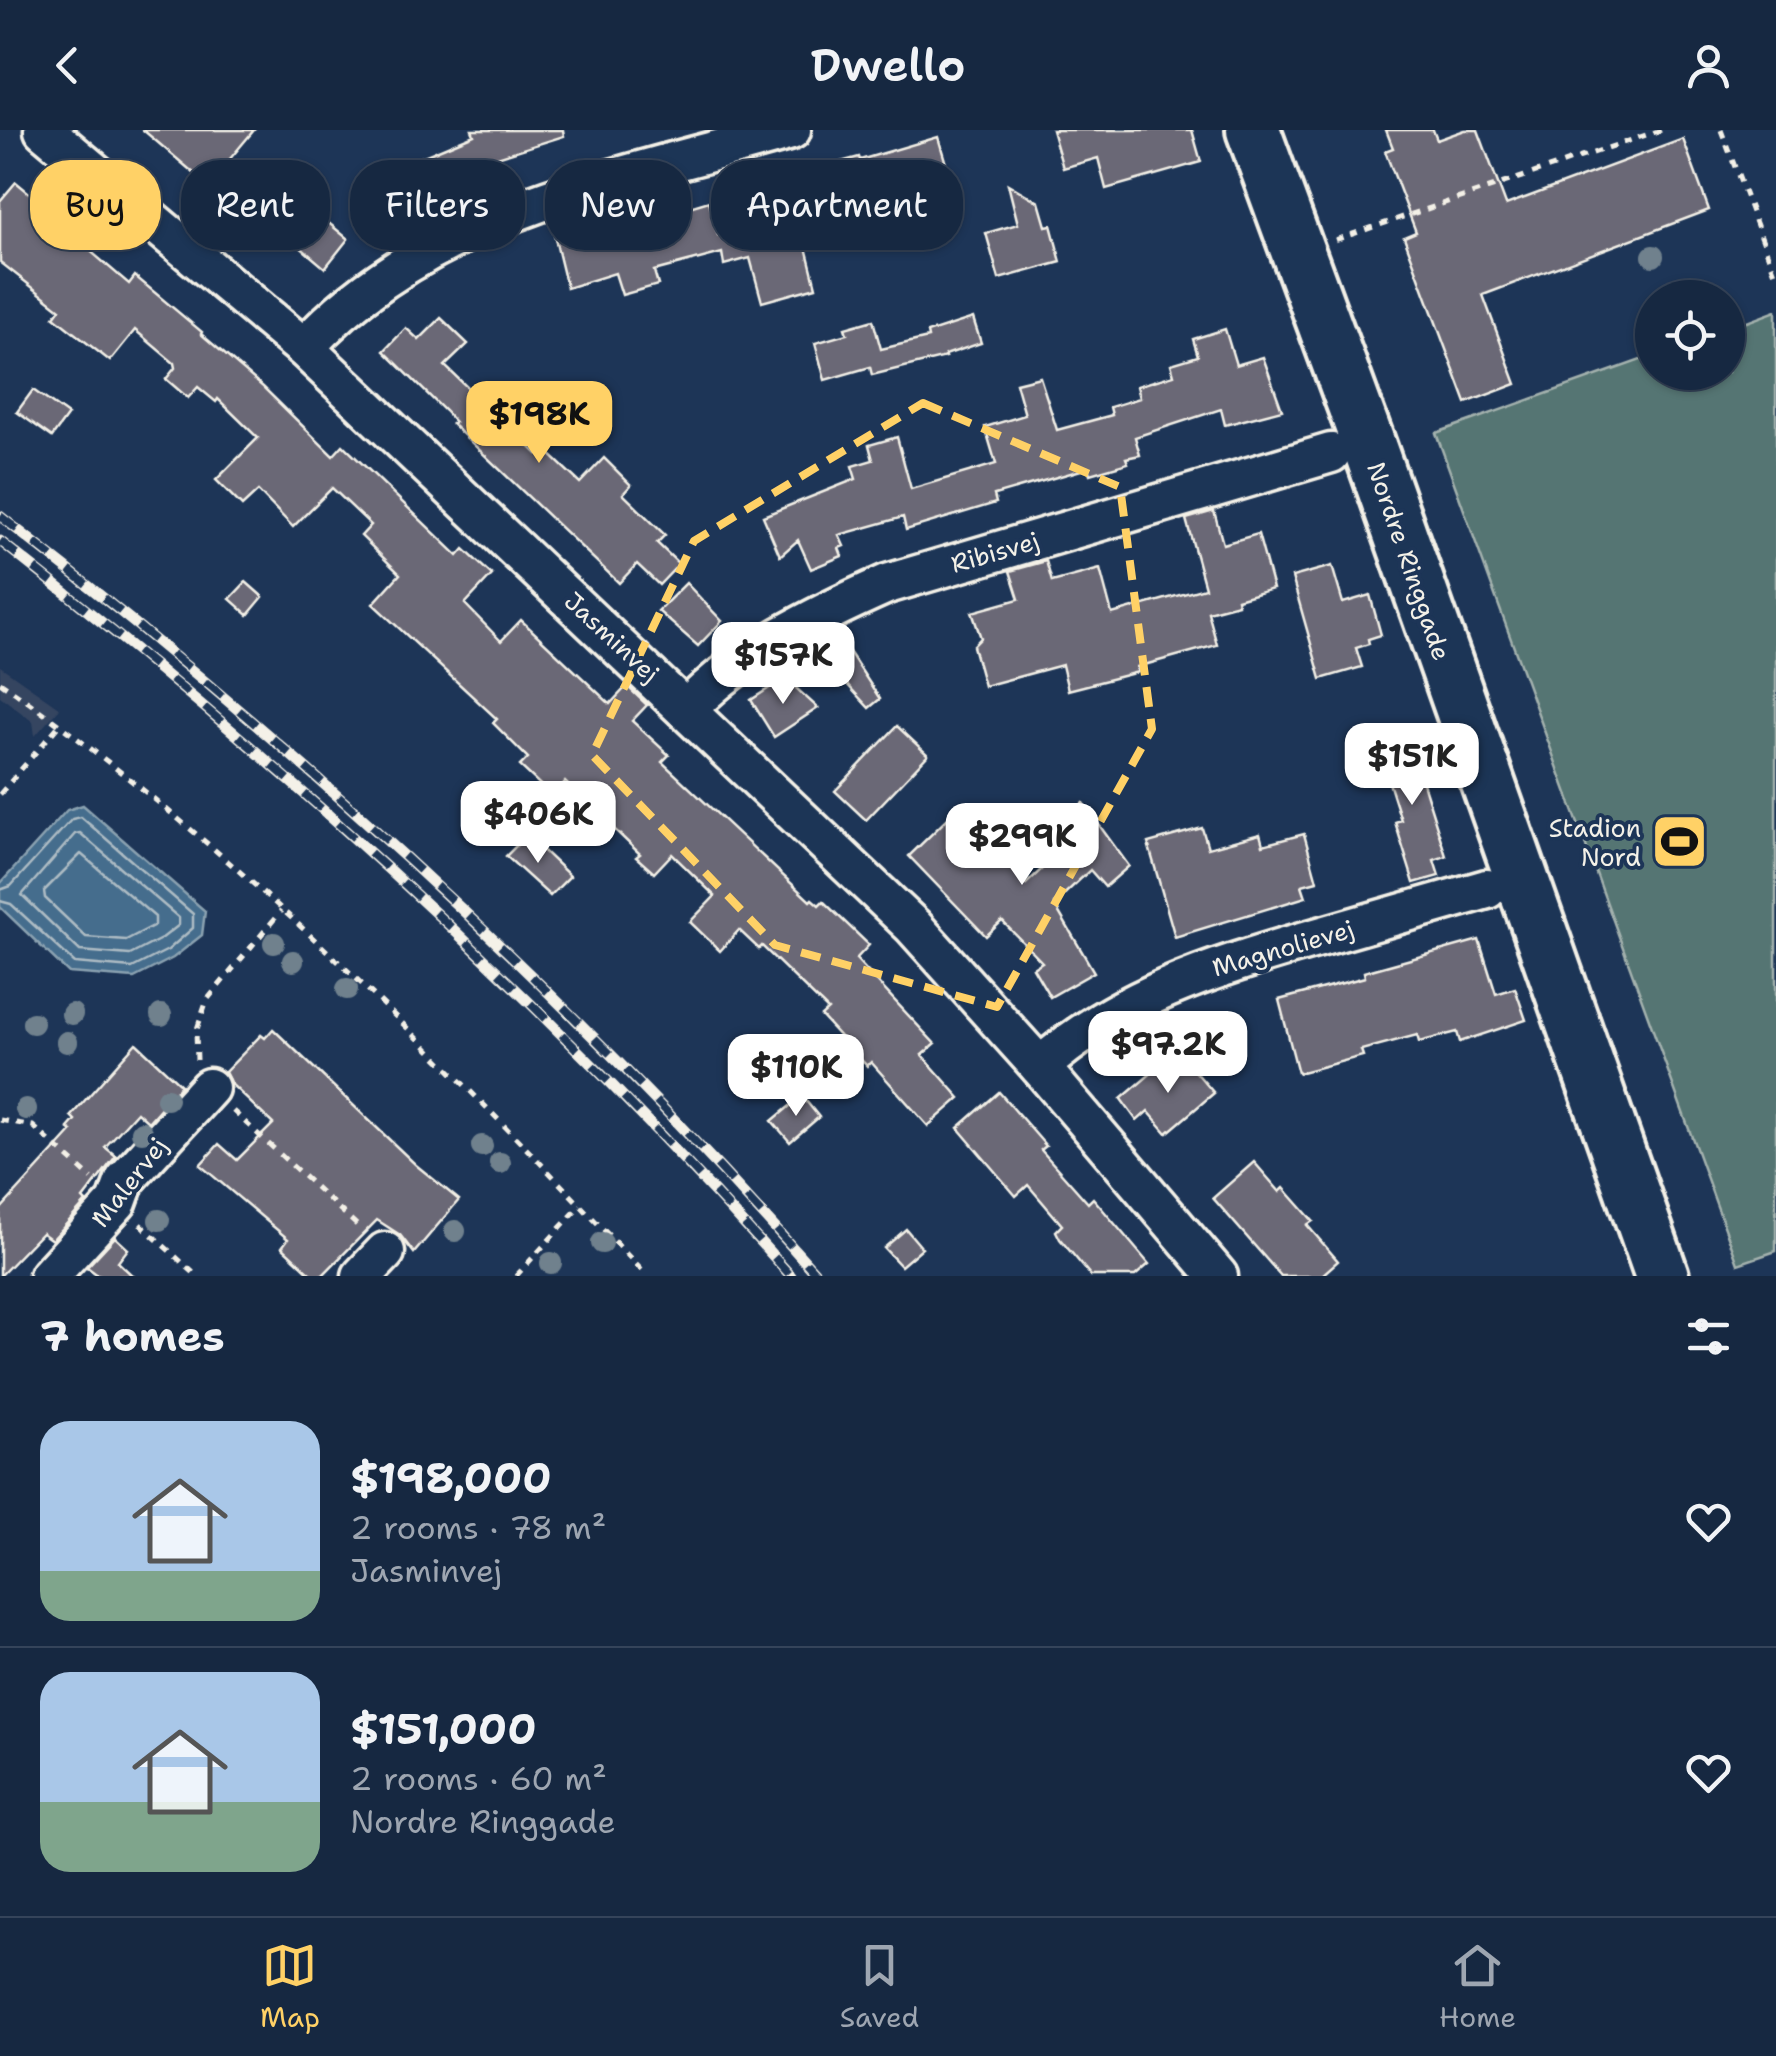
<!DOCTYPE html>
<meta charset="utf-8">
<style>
:root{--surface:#162841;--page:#23344c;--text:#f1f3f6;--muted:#9ea6b1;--line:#35445a;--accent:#ffd166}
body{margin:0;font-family:"Shantell Sans",sans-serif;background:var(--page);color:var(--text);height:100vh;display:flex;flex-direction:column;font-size:38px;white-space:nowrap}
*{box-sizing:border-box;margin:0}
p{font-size:32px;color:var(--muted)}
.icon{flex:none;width:55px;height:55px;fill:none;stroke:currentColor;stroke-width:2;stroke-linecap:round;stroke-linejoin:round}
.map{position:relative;height:1146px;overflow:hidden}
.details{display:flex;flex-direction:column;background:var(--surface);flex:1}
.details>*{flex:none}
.banner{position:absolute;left:30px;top:30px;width:1000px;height:90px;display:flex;gap:20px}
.tools{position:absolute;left:1635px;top:150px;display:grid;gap:20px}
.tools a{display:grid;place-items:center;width:110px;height:110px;border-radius:50%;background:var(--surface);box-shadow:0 2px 8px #0004,0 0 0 2px var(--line);font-size:50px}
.price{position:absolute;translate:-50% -85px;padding:0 22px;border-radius:20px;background:#fff;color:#222;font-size:32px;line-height:65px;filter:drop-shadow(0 2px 5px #0008)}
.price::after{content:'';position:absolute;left:50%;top:60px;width:30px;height:22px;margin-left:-15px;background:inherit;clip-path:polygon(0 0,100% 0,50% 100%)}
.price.current{background:var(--accent);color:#111}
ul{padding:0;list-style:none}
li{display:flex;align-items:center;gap:30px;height:250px;padding:0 40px}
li+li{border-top:2px solid var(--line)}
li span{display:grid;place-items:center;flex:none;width:280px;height:200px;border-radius:30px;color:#555}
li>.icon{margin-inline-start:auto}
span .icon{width:120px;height:120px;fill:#fffc;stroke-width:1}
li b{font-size:42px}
h2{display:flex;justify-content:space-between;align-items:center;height:120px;padding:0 40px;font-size:42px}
.pill{padding:0 35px;border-radius:40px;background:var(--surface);box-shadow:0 2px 8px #0004,0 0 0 2px var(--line);font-size:35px;line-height:90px}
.pill.current{background:var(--accent);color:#111}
header{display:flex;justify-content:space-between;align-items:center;height:130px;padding:0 40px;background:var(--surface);font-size:45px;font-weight:600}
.tabs{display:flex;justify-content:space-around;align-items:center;height:140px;border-top:2px solid var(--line);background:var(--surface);font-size:28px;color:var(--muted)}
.tabs a{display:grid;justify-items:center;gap:5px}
.tabs .current{color:var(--accent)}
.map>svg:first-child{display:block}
.built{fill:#344460}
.green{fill:#557473;stroke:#a4b2ae;stroke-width:2.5}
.water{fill:#456d8d;stroke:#8ba2b1;stroke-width:2.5}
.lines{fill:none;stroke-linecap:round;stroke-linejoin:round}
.shore{stroke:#aebcc4;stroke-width:2.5}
.building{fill:#6b6876;stroke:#f4f1e8;stroke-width:2.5}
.street-casing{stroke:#f4f1e8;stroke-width:45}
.secondary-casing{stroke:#f4f1e8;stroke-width:60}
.path{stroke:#f4f1e8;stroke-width:5;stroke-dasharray:8 8;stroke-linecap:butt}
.street{stroke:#1d3557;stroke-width:38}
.secondary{stroke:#1d3557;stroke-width:52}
.rail-casing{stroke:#f4f1e8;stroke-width:11}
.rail{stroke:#1d3557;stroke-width:8;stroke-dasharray:22;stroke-linecap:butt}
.tree{fill:#70818d}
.marked{fill:none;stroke:#ffd166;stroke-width:8;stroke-dasharray:20 12;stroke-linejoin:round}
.labels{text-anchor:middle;stroke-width:8;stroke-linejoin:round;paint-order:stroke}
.street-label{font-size:25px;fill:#f4f1e8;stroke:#1d3557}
.poi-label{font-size:25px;fill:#f4f1e8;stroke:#1d3557;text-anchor:end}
</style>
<header><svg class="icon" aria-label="back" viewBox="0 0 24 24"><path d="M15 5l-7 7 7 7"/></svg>Dwello<svg class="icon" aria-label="person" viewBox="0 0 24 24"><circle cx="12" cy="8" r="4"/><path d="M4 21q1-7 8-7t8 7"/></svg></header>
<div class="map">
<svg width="1776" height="1146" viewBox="0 0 1776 1146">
<rect width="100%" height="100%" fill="#1d3557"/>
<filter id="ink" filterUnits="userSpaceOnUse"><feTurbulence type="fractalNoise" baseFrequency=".01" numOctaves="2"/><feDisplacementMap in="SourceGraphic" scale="20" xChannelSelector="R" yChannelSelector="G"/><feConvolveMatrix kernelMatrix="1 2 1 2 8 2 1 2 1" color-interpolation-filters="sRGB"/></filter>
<g filter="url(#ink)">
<!-- built -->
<polygon class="built" points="0,536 60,578 35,606 33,592 0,566"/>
<!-- green -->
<polygon class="green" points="1776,181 1776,1121 1738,1134 1436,303 1652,226 1652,242 1728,242 1728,199"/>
<!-- water -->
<polygon class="water" points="83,675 205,781 202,805 173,828 134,848 69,843 0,777 0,754 67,680"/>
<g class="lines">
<!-- shore -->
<g class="shore">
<polygon points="80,703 179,788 179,795 161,809 130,825 80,821 22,765 75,704"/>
<polygon points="81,724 155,787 155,795 126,810 86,807 45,768 44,761"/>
<polyline points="0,760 11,756 72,689 81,687 193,784 193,798 168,820 132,838 75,833 11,774 0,771"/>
</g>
</g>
<!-- building -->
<g class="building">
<polygon points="143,0 254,0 229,30 269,65 245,93 238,91 197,56 202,50"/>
<polygon points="472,0 563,0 564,6 462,38 467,49 407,74 412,82 387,97 373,75 378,72 373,62 397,48 393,39 474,5"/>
<polygon points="1052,0 1192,0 1201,32 1106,59 1098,28 1063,38"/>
<polygon points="1386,0 1433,0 1437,10 1465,0 1478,0 1506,75 1683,9 1709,80 1483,165 1516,254 1466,273 1404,107 1416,102 1385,21 1393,18"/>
<polygon points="938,7 949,44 928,50 936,77 891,90 884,67 829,82 833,97 803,105 816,157 762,172 750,128 724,135 722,123 654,141 658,155 622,165 615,143 567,158 551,92 572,85 580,110 709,71 718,105 787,87 775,43 813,33 815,39 859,27 860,30"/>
<polygon points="16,52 57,86 54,90 129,154 135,146 202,202 201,204 263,257 333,326 343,315 458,426 464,419 492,445 465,474 501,511 521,490 610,574 627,556 647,575 632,591 669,625 662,632 810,771 812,769 819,775 823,771 869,815 856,829 935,914 922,925 960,968 928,996 871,932 867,936 821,886 828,880 762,816 759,819 739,800 720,821 690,792 715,766 672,724 654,743 636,727 640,724 565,652 552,666 520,636 528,628 493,593 497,589 373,474 400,444 361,406 371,395 332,358 293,397 258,361 242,376 216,350 258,308 218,269 216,272 198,257 188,268 166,249 175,238 174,233 135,200 110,231 54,187 60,179 0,132 0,71"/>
<polygon points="1008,54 1039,72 1046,96 1051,95 1061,132 999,149 986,103 1018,94"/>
<polygon points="302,71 348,109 325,138 279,99"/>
<polygon points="441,188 468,214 445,236 537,324 543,318 580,353 604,328 631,355 623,364 665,405 657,413 679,434 659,455 637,434 619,453 452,294 455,292 445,281 384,221 406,198 419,210"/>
<polygon points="973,188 981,213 945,225 946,227 872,245 870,237 825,250 815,213 847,204 845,198 873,190 881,219 928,208 927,203"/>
<polygon points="1225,199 1236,235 1263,227 1282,280 1225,295 1221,279 1135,307 1140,325 1126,328 1128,333 1090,344 1088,338 994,365 996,373 906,400 903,387 839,405 844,416 839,418 842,426 811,439 798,410 780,426 763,386 856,349 852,336 873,330 869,315 897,307 911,359 996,334 985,297 1025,285 1016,253 1040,247 1057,300 1112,285 1110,277 1140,268 1137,256 1174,245 1171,234 1198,226 1193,209"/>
<polygon points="33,260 68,285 52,307 17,282"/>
<polygon points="1214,381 1223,414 1258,404 1273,459 1237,469 1238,474 1208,482 1217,515 1137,537 1138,542 1068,560 1062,535 984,556 973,516 981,508 972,482 1019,469 1010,441 1046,431 1052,452 1100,439 1112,484 1205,458 1186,389"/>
<polygon points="1332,436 1343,473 1370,465 1381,505 1368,509 1369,514 1356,518 1362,537 1321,549 1292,447"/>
<polygon points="246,452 263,467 248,485 230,469"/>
<polygon points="686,453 722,491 698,516 658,481"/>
<polygon points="842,511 880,569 869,578 820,525"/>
<polygon points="785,548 818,578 774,607 751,570"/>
<polygon points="897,596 928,625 866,690 835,661"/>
<polygon points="1407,602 1446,726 1434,730 1439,746 1414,753 1395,692 1401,690 1376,612"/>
<polygon points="1083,673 1129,736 1105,757 1090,740 1054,774 1094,842 1050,867 1033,838 1042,832 1002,791 986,806 909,726 948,688 961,702 978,685 999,706 989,715 1026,754 1076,707 1061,690"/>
<polygon points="1202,698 1208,718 1260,704 1263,715 1304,704 1317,751 1302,755 1306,767 1175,807 1148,713"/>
<polygon points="527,705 570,746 550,766 506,726"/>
<polygon points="1479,810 1496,864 1515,858 1526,890 1460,912 1457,902 1419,912 1417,905 1361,920 1363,926 1298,943 1279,870 1365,847 1364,842"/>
<polygon points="273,899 416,1035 459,1070 414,1123 400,1105 377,1090 322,1146 313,1146 282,1117 288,1109 200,1035 219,1014 237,1030 273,994 231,954 225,942 261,905 265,908"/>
<polygon points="136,913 181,955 148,992 137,982 105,1017 116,1026 83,1069 86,1072 52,1110 42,1103 0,1146 0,1080 72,1001 68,998 75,990 71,986"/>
<polygon points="1188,933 1214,963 1167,1003 1148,981 1137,991 1121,969 1161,935 1171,947"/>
<polygon points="999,962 1046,1016 1041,1020 1088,1073 1093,1068 1149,1134 1135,1146 1091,1146 1060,1109 1056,1101 1062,1095 1028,1055 1016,1066 958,998"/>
<polygon points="802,966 819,987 790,1012 772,991"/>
<polygon points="1254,1032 1280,1062 1284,1058 1313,1091 1307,1095 1338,1131 1321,1146 1281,1146 1213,1068"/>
<polygon points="906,1099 922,1118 901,1136 884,1118"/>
<polygon points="115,1107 128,1119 118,1132 133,1146 99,1146 87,1137"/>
</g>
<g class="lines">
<defs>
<g id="street">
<polyline points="44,0 304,218 913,796 1040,937 1218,1146"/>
<path d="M 304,218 C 429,80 620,49 791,0"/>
<path d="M 687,579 C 741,522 817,485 887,454 L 1331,323"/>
<path d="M 1040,937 C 1116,868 1213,838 1309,810 C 1369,793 1428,776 1487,759"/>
<polyline points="49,1146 117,1072 125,1050 209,958"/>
<polyline points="362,1146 385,1122"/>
</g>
<polyline id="secondary" points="1253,0 1368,313 1662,1146"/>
</defs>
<!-- street casing -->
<use href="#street" class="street-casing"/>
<!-- secondary casing -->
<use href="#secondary" class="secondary-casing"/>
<!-- path -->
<g class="path">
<polyline points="1721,0 1776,146"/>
<polyline points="1335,110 1661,0"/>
<path d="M 0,552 C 240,720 448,933 647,1146"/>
<polyline points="0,664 60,594"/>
<polyline points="197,930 196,902 207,870 281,781"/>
<polyline points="233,981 361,1099"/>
<polyline points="0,990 33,996 92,1049"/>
<polyline points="140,1094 197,1146"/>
<polyline points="516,1146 581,1075"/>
</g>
<!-- street -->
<use href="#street" class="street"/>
<!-- secondary -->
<use href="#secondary" class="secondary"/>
<defs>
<g id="rail">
<path d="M 0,386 C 295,615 571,866 818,1146"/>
<path d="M 0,411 C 284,633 551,877 791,1146"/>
</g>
</defs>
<!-- rail casing -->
<use href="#rail" class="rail-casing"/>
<!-- rail -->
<use href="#rail" class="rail"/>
</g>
<!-- trees -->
<g class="tree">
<circle cx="1653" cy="126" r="11"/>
<circle cx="274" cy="813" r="11"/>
<circle cx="293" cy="831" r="11"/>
<circle cx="347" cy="859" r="11"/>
<circle cx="72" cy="884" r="11"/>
<circle cx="161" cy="885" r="11"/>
<circle cx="33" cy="893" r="11"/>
<circle cx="67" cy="912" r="11"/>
<circle cx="167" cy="969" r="11"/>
<circle cx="26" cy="979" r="11"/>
<circle cx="142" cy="1002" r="11"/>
<circle cx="482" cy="1016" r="11"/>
<circle cx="500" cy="1033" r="11"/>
<circle cx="159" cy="1090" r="11"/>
<circle cx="455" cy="1101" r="11"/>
<circle cx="602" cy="1113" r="11"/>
<circle cx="551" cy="1133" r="11"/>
</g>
</g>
<!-- marked area -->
<path class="marked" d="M 923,273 L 1120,357 L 1152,599 L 997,877 L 775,815 L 592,625 L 694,411 Z"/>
<!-- icons -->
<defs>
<symbol id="stadium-square" viewBox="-11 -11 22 22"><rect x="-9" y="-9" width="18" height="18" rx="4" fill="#ffd166" stroke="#1d3557"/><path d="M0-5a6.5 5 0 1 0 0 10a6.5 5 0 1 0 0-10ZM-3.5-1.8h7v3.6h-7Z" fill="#111"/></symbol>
</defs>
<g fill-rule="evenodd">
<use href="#stadium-square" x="1648" y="680" width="63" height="63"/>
</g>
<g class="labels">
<!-- street labels -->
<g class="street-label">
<text transform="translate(995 422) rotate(-16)" y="9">Ribisvej</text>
<text transform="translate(1409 431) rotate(71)" y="9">Nordre Ringgade</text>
<text transform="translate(612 507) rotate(43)" y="9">Jasminvej</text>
<text transform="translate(1283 818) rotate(-16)" y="9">Magnolievej</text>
<text transform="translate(129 1052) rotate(-52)" y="9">Malervej</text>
</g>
<!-- poi labels -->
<g class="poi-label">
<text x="1641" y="707">Stadion<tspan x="1641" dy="29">Nord</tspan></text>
</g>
</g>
</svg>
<div class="tools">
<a><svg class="icon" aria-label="locate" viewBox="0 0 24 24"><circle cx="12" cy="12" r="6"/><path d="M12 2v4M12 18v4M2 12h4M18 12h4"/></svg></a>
</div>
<b class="price current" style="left:539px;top:336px">$198K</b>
<b class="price" style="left:783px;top:577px">$157K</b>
<b class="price" style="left:1412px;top:678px">$151K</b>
<b class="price" style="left:538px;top:736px">$406K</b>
<b class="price" style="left:1022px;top:758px">$299K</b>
<b class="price" style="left:1168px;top:966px">$97.2K</b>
<b class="price" style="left:796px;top:989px">$110K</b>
<div class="banner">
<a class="pill current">Buy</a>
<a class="pill">Rent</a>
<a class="pill">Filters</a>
<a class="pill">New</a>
<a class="pill">Apartment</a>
</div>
</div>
<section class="details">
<h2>7 homes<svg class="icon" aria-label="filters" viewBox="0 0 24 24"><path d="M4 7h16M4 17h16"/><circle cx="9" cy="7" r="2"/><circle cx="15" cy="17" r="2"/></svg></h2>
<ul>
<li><span style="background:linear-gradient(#a9c7e8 75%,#7fa58c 0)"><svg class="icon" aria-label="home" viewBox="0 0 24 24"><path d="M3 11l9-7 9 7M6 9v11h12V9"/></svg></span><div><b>$198,000</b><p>2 rooms · 78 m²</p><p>Jasminvej</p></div><svg class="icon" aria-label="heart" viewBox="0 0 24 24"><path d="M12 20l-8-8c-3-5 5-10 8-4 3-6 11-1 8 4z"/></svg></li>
<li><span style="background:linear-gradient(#a9c7e8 65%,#7fa58c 0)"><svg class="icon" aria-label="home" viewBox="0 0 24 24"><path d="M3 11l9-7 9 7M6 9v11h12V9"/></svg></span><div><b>$151,000</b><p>2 rooms · 60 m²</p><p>Nordre Ringgade</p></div><svg class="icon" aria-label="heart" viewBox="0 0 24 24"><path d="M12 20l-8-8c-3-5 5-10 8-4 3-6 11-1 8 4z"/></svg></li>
</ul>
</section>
<nav class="tabs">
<a class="current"><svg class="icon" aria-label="map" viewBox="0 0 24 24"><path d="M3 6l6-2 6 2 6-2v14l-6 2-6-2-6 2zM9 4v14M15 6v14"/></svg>Map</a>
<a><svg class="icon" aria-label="saved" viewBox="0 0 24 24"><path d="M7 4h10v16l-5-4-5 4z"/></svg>Saved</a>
<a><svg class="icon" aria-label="home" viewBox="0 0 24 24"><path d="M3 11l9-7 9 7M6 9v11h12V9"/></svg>Home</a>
</nav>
